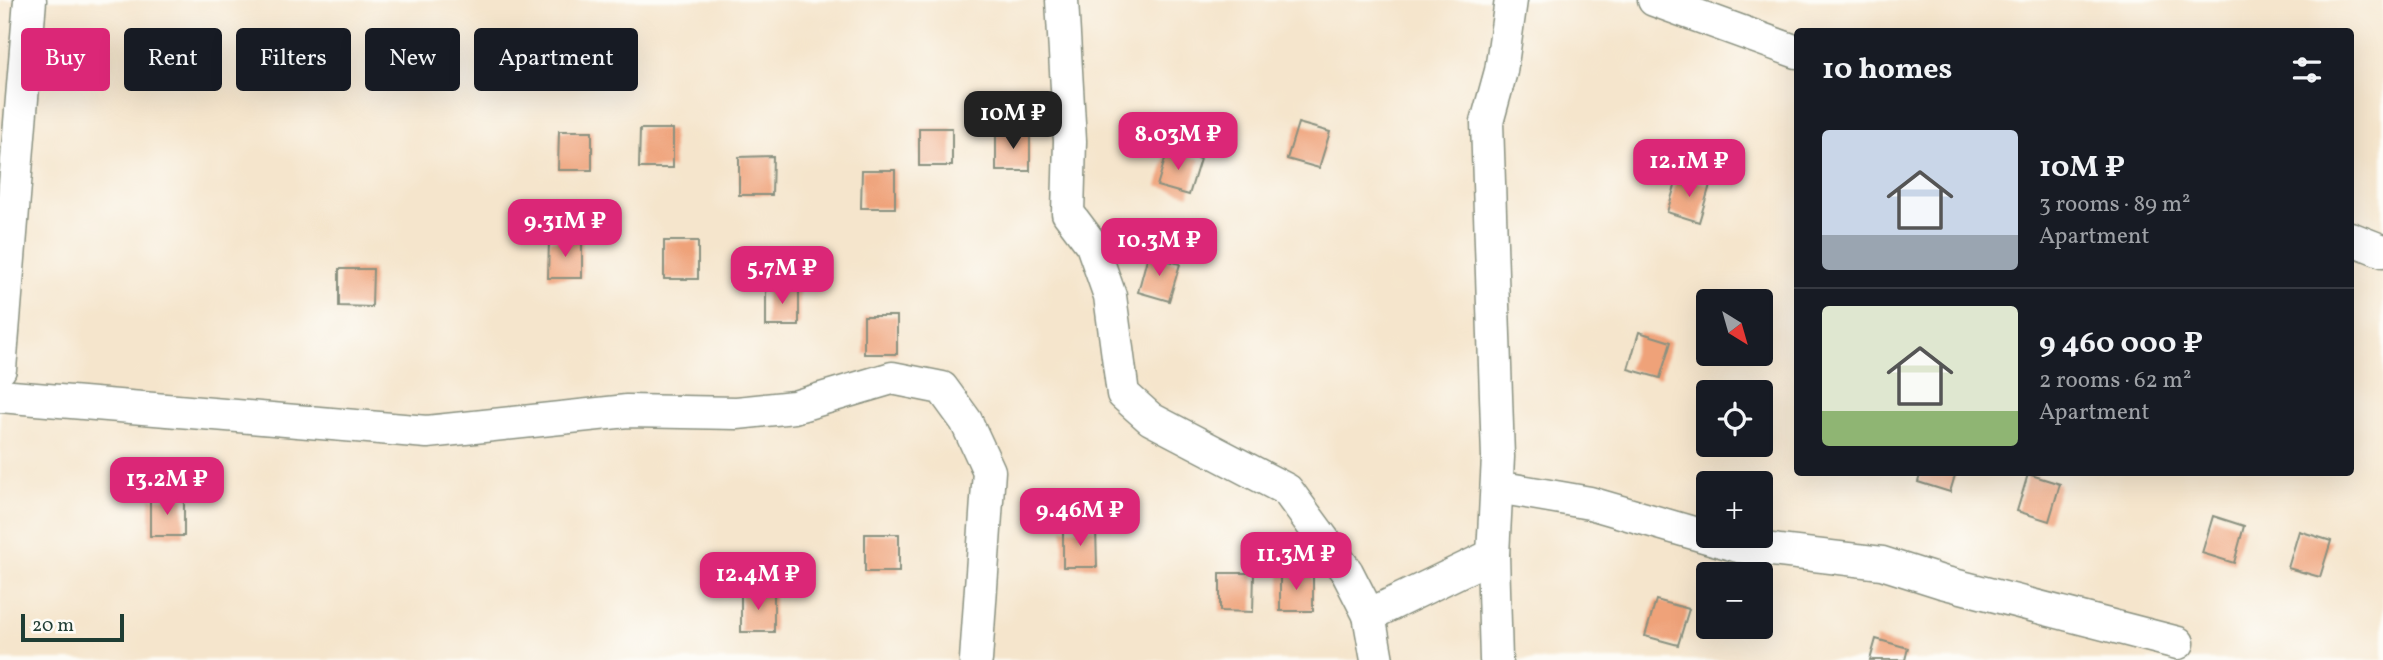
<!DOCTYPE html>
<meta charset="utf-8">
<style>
:root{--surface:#171b24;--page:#242831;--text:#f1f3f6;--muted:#9ea1a6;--line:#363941;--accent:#db2777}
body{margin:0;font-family:Vollkorn,serif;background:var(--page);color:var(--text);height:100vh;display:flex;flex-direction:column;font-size:26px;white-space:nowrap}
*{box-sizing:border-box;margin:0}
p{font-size:23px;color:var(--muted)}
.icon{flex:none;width:38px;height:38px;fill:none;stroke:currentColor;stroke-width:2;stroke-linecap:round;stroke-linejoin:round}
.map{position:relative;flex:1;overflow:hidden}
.drawer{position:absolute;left:1794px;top:28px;width:560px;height:448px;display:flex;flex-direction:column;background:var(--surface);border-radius:7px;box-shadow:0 7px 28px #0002}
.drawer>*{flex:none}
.hud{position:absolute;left:21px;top:28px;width:665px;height:63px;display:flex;gap:14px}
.needle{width:46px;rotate:143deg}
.buttons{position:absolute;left:1696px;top:289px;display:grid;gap:14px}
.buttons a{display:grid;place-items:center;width:77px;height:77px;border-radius:7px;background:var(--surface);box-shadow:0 7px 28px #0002;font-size:35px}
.scale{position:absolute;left:21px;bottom:18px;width:103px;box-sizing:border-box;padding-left:7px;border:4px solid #1f3d34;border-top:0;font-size:19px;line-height:24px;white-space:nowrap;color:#1f3d34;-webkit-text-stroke:5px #fdfcf7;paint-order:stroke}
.price{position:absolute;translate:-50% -60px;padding:0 16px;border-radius:14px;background:var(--accent);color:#fff;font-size:23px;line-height:46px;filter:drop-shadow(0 2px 4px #0008)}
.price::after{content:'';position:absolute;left:50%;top:42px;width:21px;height:16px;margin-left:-10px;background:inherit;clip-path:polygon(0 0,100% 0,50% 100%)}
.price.on{background:#222;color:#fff}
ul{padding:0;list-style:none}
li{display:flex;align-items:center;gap:21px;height:175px;padding:0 28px}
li+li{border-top:2px solid var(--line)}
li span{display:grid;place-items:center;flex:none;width:196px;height:140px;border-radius:7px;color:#555}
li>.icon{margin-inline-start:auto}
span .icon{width:84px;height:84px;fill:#fffc;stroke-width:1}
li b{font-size:30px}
h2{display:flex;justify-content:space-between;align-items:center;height:84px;padding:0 28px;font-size:30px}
.chip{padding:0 24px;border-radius:7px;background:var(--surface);box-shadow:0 7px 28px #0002;font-size:24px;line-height:63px}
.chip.on{background:var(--accent);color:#fff}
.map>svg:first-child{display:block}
.building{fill:#efa279}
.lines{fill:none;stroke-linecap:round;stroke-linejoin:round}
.minor-casing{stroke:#8a9180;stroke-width:35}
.minor{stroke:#fff;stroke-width:32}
</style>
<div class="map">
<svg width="2383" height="660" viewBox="0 0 2383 660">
<rect width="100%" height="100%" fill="#fdfcf7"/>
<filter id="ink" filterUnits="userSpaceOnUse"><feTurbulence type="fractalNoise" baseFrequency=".0143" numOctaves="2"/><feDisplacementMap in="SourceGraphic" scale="14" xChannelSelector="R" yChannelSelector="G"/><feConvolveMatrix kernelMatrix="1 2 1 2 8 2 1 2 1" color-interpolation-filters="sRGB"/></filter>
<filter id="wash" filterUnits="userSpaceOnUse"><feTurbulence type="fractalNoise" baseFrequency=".00686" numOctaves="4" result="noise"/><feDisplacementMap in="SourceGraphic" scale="28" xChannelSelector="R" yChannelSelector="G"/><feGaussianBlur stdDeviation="1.57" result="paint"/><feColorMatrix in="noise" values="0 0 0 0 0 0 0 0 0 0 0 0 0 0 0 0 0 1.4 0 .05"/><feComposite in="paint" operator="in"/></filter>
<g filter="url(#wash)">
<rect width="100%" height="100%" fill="#f5e5cc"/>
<g id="blocks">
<!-- building -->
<g class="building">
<polygon points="1298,123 1330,132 1319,168 1287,159"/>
<rect x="919" y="128" width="33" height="38"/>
<polygon points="640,129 673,129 673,168 639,168"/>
<polygon points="559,131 592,131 592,170 558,170"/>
<rect x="996" y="132" width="34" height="39"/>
<polygon points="1168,149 1200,159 1189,195 1157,186"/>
<polygon points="773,156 772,195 739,195 739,157"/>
<polygon points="862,170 895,170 895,208 861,208"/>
<polygon points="1678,176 1710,185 1699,222 1667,212"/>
<polygon points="549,240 582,240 582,278 548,278"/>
<rect x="664" y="241" width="34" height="38"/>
<polygon points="1148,255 1180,264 1169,301 1138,292"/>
<polygon points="339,269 373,269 372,307 339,306"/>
<rect x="766" y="287" width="33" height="39"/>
<rect x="864" y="316" width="33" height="38"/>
<polygon points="1639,332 1671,342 1660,378 1628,369"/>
<polygon points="1921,472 1956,472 1950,492 1918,482"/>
<polygon points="2028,474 2060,484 2049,521 2017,511"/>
<rect x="150" y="498" width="34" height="38"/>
<polygon points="2213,516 2244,526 2234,563 2202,553"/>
<polygon points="1063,529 1096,529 1097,567 1063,567"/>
<polygon points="2299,531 2331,541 2320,577 2288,568"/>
<rect x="865" y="534" width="34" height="38"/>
<rect x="1280" y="572" width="33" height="39"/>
<polygon points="1220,573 1254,573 1253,612 1220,611"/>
<rect x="741" y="593" width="33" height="39"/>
<polygon points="1656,600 1689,609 1678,645 1645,636"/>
<polygon points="1876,639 1908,648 1905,660 1870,660"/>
</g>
</g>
</g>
<g filter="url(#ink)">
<use href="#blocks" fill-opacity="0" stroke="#8a9180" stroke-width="2"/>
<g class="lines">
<defs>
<g id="minor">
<polyline points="1062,0 1070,141 1068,213 1092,245 1110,296 1123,394 1151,419 1287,490 1347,572 1369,615 1493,555"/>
<polyline points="1654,0 1797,52"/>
<polyline points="2350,238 2383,251"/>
<polyline points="0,369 30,0"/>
<polyline points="0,396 427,432 627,411 737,413 794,407 892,378 942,388 966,421 989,471 976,660"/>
<polyline points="1497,487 1590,503 1738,546 1882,563 1942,582 2178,643"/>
<polyline points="1369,615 1377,660"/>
<polyline points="1496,660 1493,555 1498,457 1487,122 1501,71 1511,0"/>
</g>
</defs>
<!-- minor casing -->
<use href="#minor" class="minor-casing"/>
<!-- minor -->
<use href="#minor" class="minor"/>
</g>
</g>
</svg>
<div class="buttons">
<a><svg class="needle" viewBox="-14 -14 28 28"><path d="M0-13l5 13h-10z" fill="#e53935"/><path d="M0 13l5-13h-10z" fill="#9ea1a6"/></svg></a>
<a><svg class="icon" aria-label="locate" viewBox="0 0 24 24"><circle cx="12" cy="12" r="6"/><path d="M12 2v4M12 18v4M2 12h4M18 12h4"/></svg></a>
<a>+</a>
<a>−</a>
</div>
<div class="scale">20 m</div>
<b class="price on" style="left:1013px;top:151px">10M ₽</b>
<b class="price" style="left:1178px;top:172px">8.03M ₽</b>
<b class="price" style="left:1689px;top:199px">12.1M ₽</b>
<b class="price" style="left:565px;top:259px">9.31M ₽</b>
<b class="price" style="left:1159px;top:278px">10.3M ₽</b>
<b class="price" style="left:782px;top:306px">5.7M ₽</b>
<b class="price" style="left:167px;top:517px">13.2M ₽</b>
<b class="price" style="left:1080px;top:548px">9.46M ₽</b>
<b class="price" style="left:1296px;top:592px">11.3M ₽</b>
<b class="price" style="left:758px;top:612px">12.4M ₽</b>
<div class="hud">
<a class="chip on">Buy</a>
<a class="chip">Rent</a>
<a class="chip">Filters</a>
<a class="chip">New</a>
<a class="chip">Apartment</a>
</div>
<section class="drawer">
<h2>10 homes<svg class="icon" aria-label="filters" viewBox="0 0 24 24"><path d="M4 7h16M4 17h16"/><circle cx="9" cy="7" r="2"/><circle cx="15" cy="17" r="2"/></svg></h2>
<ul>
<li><span style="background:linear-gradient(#c9d6e8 75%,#9aa5b1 0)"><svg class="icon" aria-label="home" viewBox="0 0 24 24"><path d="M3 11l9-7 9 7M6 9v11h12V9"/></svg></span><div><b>10M ₽</b><p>3 rooms · 89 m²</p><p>Apartment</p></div></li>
<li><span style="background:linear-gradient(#dfe7d0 75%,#8fb573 0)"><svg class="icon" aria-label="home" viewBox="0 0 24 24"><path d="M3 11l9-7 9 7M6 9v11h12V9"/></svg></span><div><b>9 460 000 ₽</b><p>2 rooms · 62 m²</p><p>Apartment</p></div></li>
</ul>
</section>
</div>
